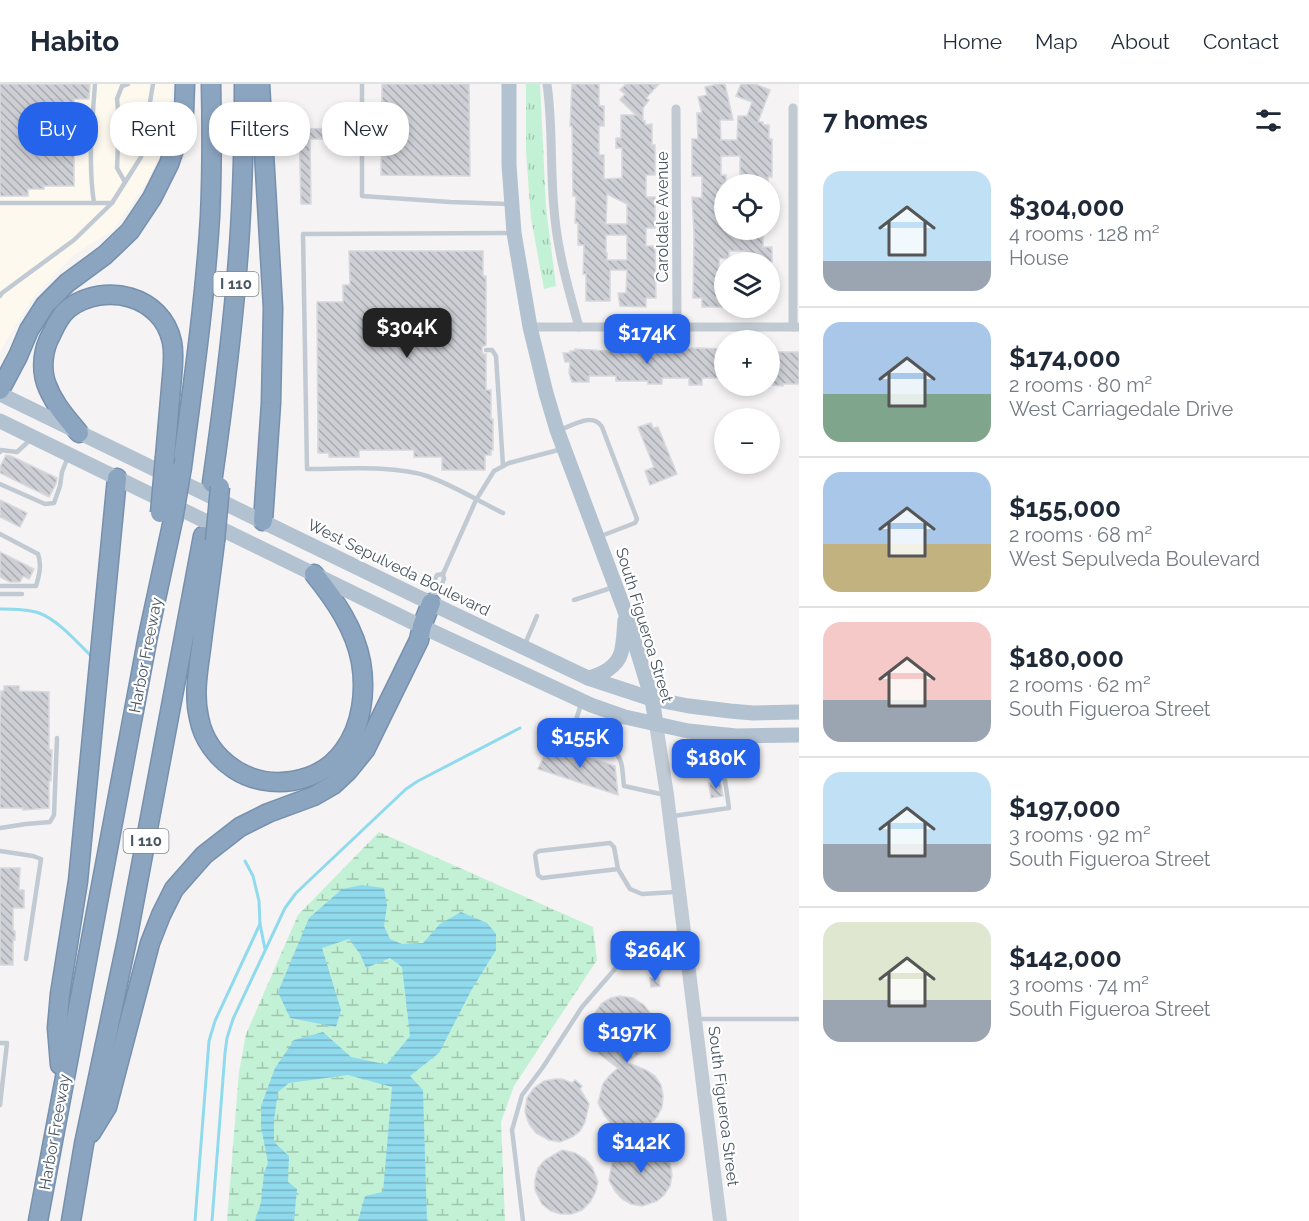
<!DOCTYPE html>
<meta charset="utf-8">
<style>
:root{--surface:#fff;--page:#f2f2f3;--text:#1f2937;--muted:#747a83;--line:#e0e1e3;--accent:#2563eb}
body{margin:0;font-family:Raleway,sans-serif;background:var(--page);color:var(--text);height:100vh;display:flex;flex-direction:column;font-size:22px;white-space:nowrap}
*{box-sizing:border-box;margin:0}
p{font-size:20px;color:var(--muted)}
.icon{flex:none;width:33px;height:33px;fill:none;stroke:currentColor;stroke-width:2;stroke-linecap:round;stroke-linejoin:round}
.map{position:relative;flex:1;overflow:hidden}
.drawer{display:flex;flex-direction:column;background:var(--surface);width:510px}
.drawer>*{flex:none}
.top-card{position:absolute;left:18px;top:18px;width:570px;height:54px;display:flex;gap:12px}
.buttons{position:absolute;left:714px;top:90px;display:grid;gap:12px}
.buttons a{display:grid;place-items:center;width:66px;height:66px;border-radius:50%;background:var(--surface);box-shadow:0 3px 9px #0003;font-size:30px}
.price{position:absolute;translate:-50% -51px;padding:0 14px;border-radius:12px;background:var(--accent);color:#fff;font-size:20px;line-height:39px;filter:drop-shadow(0 2px 3px #0008)}
.price::after{content:'';position:absolute;left:50%;top:36px;width:18px;height:14px;margin-left:-9px;background:inherit;clip-path:polygon(0 0,100% 0,50% 100%)}
.price.current{background:#222;color:#fff}
ul{padding:0;list-style:none}
li{display:flex;align-items:center;gap:18px;height:150px;padding:0 24px}
li+li{border-top:2px solid var(--line)}
li span{display:grid;place-items:center;flex:none;width:168px;height:120px;border-radius:18px;color:#555}
li>.icon{margin-inline-start:auto}
span .icon{width:72px;height:72px;fill:#fffc;stroke-width:1}
li b{font-size:26px}
h2{display:flex;justify-content:space-between;align-items:center;height:72px;padding:0 24px;font-size:26px}
.tag{padding:0 21px;border-radius:24px;background:var(--surface);box-shadow:0 3px 9px #0003;font-size:21px;line-height:54px}
.tag.current{background:var(--accent);color:#fff}
header{display:flex;align-items:center;gap:36px;box-sizing:border-box;height:84px;padding:0 30px;background:var(--surface);border-bottom:2px solid var(--line)}
header strong{font-size:28px}
nav{display:flex;gap:33px;margin-inline-start:auto;font-size:21px}
main{display:flex;flex:1;min-height:0}
.map>svg:first-child{display:block}
.commercial{fill:#fdf9ef}
.grass{fill:url(#grass-tufts)}
.wetland{fill:url(#wetland-marsh)}
.water{fill:url(#water-rules)}
.lines{fill:none;stroke-linecap:round;stroke-linejoin:round}
.stream{stroke:#90daee;stroke-width:3}
.building{fill:url(#building-back-hatch);stroke:#d7d9de;stroke-width:1.5;fill-rule:evenodd}
.highway-casing{stroke:#7690ad;stroke-width:21}
.lane{stroke:#c1cad2;stroke-width:4.5}
.street{stroke:#c1cad2;stroke-width:9}
.secondary{stroke:#c1cbd6;stroke-width:14}
.primary{stroke:#b3c2d1;stroke-width:15}
.highway{stroke:#8ba5c1;stroke-width:18}
.highway-bridge-casing{stroke:#7690ad;stroke-width:21;stroke-linecap:butt}
.highway-bridge{stroke:#8ba5c1;stroke-width:18}
.labels{text-anchor:middle;stroke-width:4.5;stroke-linejoin:round;paint-order:stroke}
.shield{fill:#fff;stroke:#808990;stroke-width:1.5}
.shield-label{font-size:15px;font-weight:bold;fill:#4a5661}
.street-label{font-size:16px;fill:#4a5661;stroke:#fff}
</style>
<header>
<strong>Habito</strong>
<nav><a>Home</a><a>Map</a><a>About</a><a>Contact</a></nav>
</header>
<main>
<div class="map">
<svg width="799" height="1137" viewBox="0 0 799 1137">
<defs>
<pattern id="grass-tufts" width="24" height="20" patternUnits="userSpaceOnUse" patternTransform="scale(1.5)"><rect width="24" height="20" fill="#c3f1d5"/><path d="M3 7l-1-3M5 7V3M7 7l1-3M15 17l-1-3M17 17v-4M19 17l1-3" fill="none" stroke="#a0c6b0"/></pattern>
<pattern id="wetland-marsh" width="20" height="14" patternUnits="userSpaceOnUse" patternTransform="scale(1.5)"><rect width="20" height="14" fill="#c3f1d5"/><path d="M1 5h8M5 5V1M11 12h8M15 12V8" fill="none" stroke="#a0c6b0"/></pattern>
<pattern id="water-rules" width="6" height="5" patternUnits="userSpaceOnUse" patternTransform="scale(1.5)"><rect width="6" height="5" fill="#90daee"/><path d="M0 2.5h6" fill="none" stroke="#78b4c4"/></pattern>
<pattern id="building-back-hatch" width="6" height="6" patternUnits="userSpaceOnUse" patternTransform="scale(1.5)"><rect width="6" height="6" fill="#cdcfd5"/><path d="M-1 5l2 2M0 0l6 6M5-1l2 2" fill="none" stroke="#a8abb0"/></pattern>
</defs>
<rect width="100%" height="100%" fill="#f5f3f3"/>
<!-- commercial -->
<polygon class="commercial" points="0,0 173,0 163,65 147,98 113,146 74,171 31,216 0,268"/>
<!-- grass -->
<polygon class="grass" points="526,0 540,0 546,124 556,202 544,205 531,134 526,68"/>
<!-- wetland -->
<polygon class="wetland" points="379,748 593,843 597,876 514,1002 501,1038 505,1137 227,1137 239,988 246,950 298,831"/>
<!-- water -->
<polygon class="water" points="362,801 384,804 387,821 384,842 390,855 402,860 423,859 440,840 461,828 487,839 496,850 496,866 472,905 439,969 410,992 423,1006 427,1137 358,1137 365,1112 383,1108 392,1003 348,991 289,999 278,1008 274,1036 274,1058 289,1072 288,1098 297,1105 294,1137 255,1137 261,1118 264,1089 268,1079 261,1043 261,1022 275,984 294,956 323,948 351,973 379,979 387,980 410,952 402,883 390,874 366,884 360,870 349,855 322,864 341,926 336,943 290,934 278,908 309,834 342,805"/>
<g class="lines">
<!-- stream -->
<g class="stream">
<path d="M 0,525 C 12,525 27,525 39,529 C 58,536 77,558 91,572"/>
<polyline points="245,777 253,792 259,817 260,840 265,865"/>
<polyline points="195,1137 209,957 215,937 260,840"/>
<polyline points="212,1137 225,969 227,954 233,935 285,824 296,809 406,705 418,697 520,644"/>
</g>
</g>
<!-- building -->
<g class="building">
<polygon points="0,0 90,0 89,15 74,15 74,102 44,102 44,105 28,105 28,112 0,112"/>
<polygon points="382,0 469,0 470,92 381,91"/>
<path d="M 572,0 L 599,0 L 599,22 L 604,22 L 604,42 L 599,42 L 599,71 L 604,71 L 604,95 L 622,94 L 622,64 L 616,64 L 616,54 L 621,54 L 621,31 L 636,31 L 620,16 L 625,10 L 620,6 L 626,0 L 659,0 L 646,14 L 649,16 L 643,24 L 643,37 L 645,37 L 645,41 L 652,40 L 652,61 L 655,61 L 655,91 L 646,91 L 646,113 L 655,113 L 655,144 L 646,144 L 646,162 L 655,162 L 656,214 L 646,214 L 646,223 L 620,222 L 618,209 L 626,209 L 627,186 L 610,186 L 610,217 L 586,217 L 586,190 L 583,190 L 584,161 L 578,161 L 578,139 L 575,139 L 576,112 L 573,112 L 572,42 L 570,42 ZM 607,110 L 627,120 L 627,140 L 606,140 ZM 606,151 L 627,151 L 627,176 L 607,176 L 607,169 L 606,169 Z"/>
<polygon points="718,0 725,0 733,36 720,36 721,56 737,56 738,32 747,32 752,18 736,12 741,0 755,0 770,6 758,38 763,38 763,41 769,41 769,55 772,55 772,93 768,93 768,99 740,99 740,72 721,72 721,91 726,91 726,100 721,101 721,129 724,129 724,146 763,146 763,163 772,163 772,178 750,178 750,174 745,173 745,167 729,167 729,175 719,174 719,201 724,201 724,223 702,223 702,214 693,214 694,150 692,113 702,114 702,92 692,92 692,55 698,55 697,29 702,29 698,13 707,11 705,3"/>
<polygon points="351,44 351,46 353,46 353,55 310,55 311,120 301,120 299,45"/>
<polygon points="349,167 483,167 483,192 486,192 486,261 482,263 482,267 483,270 486,270 486,306 491,306 491,335 493,335 493,366 491,366 491,371 485,371 485,386 442,386 442,373 414,373 414,366 359,366 359,373 329,373 329,369 318,369 317,218 343,218 343,201 350,201"/>
<polygon points="698,264 724,265 724,294 702,294 702,301 689,301 689,294 662,294 662,300 648,300 648,297 616,297 616,292 589,292 589,298 572,298 569,289 570,278 565,278 563,269 570,269 570,267 575,267 575,265 626,268 626,265 652,265 652,268 674,268 674,265"/>
<polygon points="770,268 799,268 799,300 783,300 783,302 773,301 773,294 770,294"/>
<polygon points="651,339 653,344 658,343 677,390 650,401 645,387 654,383 638,343"/>
<polygon points="6,371 11,372 57,394 56,400 49,413 0,389 0,383"/>
<polygon points="0,416 27,429 20,443 0,433"/>
<polygon points="0,468 34,485 29,495 23,492 20,498 10,498 0,493"/>
<polygon points="4,602 19,602 19,607 49,608 49,666 52,666 51,697 49,697 49,724 23,726 23,724 0,724 0,638 1,607 4,607"/>
<polygon points="549,661 615,682 618,711 538,685"/>
<polygon points="720,698 723,712 711,714 709,699"/>
<polygon points="0,784 20,784 19,806 24,806 24,824 13,824 13,847 15,847 15,856 13,856 13,881 0,881"/>
<polygon points="659,893 660,902 651,903 650,894"/>
<polygon points="620,912 633,914 644,921 650,929 654,942 653,952 648,961 641,969 626,978 646,986 655,992 661,1001 663,1012 662,1023 657,1033 649,1041 634,1047 622,1045 612,1040 605,1032 598,1019 603,1000 610,991 618,984 598,969 600,966 593,954 592,937 596,927 602,919 611,914"/>
<polygon points="555,995 562,995 572,999 575,996 582,1002 580,1005 589,1020 585,1038 580,1047 572,1053 560,1058 549,1056 536,1049 529,1040 525,1028 527,1014 534,1004 544,997"/>
<polygon points="639,1058 654,1061 664,1069 670,1079 672,1091 670,1102 664,1111 657,1117 642,1122 631,1120 622,1115 615,1107 609,1096 613,1075 610,1073 615,1065 619,1068 629,1061"/>
<polygon points="562,1066 575,1069 585,1075 592,1083 598,1098 595,1109 590,1118 582,1126 572,1130 561,1130 551,1127 542,1120 535,1106 535,1095 538,1084 545,1076"/>
</g>
<g class="lines">
<defs>
<g id="highway">
<polyline points="260,0 273,224 271,319 263,437"/>
<polyline points="0,306 18,272 29,246 45,221 67,199 105,171 130,147 152,114 169,80 179,51 184,28 185,0"/>
<path d="M 79,349 C 66,333 53,319 46,299 C 41,284 43,265 51,251 C 55,242 61,230 69,224 C 105,198 162,211 172,258 C 175,273 172,289 171,304 C 169,327 167,350 165,373"/>
<path d="M 182,383 C 193,300 205,216 210,133 C 212,88 212,44 211,0"/>
<path d="M 212,399 C 224,315 235,231 240,146 C 243,97 244,49 244,0"/>
<path d="M 215,457 C 211,491 206,524 202,557 C 199,582 193,609 199,634 C 203,655 216,673 234,685 C 269,708 320,700 344,666 C 362,642 366,607 361,578 C 355,545 335,516 314,490"/>
<polyline points="60,981 57,944 60,910 78,797 117,394"/>
<polyline points="91,1049 107,1023 150,859 161,831 174,805 204,771 240,743 268,729 314,712 333,701 348,687 365,666 419,556 422,542 431,519"/>
<polyline points="38,1137 148,552 173,436"/>
<polyline points="71,1137 84,1060 127,856 203,452"/>
</g>
</defs>
<!-- highway casing -->
<use href="#highway" class="highway-casing"/>
<!-- lane -->
<g class="lane">
<polyline points="362,0 362,112 450,118 509,120"/>
<polyline points="125,98 117,84 119,37 117,15 122,2 128,0"/>
<polyline points="0,119 112,119 74,156 2,209 0,212"/>
<path d="M 94,119 C 88,81 92,39 95,0"/>
<polyline points="112,119 141,73 153,0"/>
<polyline points="486,266 492,266 496,272 503,382"/>
<path d="M 560,346 C 573,341 593,328 602,343 L 637,435 L 635,439 L 601,452"/>
<polyline points="0,368 1,366 17,368 30,356"/>
<polyline points="0,400 45,420 54,419 60,402 62,388 68,373"/>
<path d="M 503,429 C 478,417 453,401 427,392 C 392,381 344,385 307,385 L 303,150 L 511,149"/>
<path d="M 0,450 L 38,470 C 42,481 39,492 36,502 L 0,502"/>
<polyline points="0,510 22,510"/>
<polyline points="433,510 439,507 444,495 443,490 476,416 494,387 509,379 562,365"/>
<polyline points="433,510 431,503 437,491 443,490"/>
<polyline points="574,516 614,503"/>
<polyline points="525,560 537,532"/>
<path d="M 581,620 L 571,652 L 614,667 C 624,676 622,689 624,702 L 665,711"/>
<polyline points="673,732 729,724 725,696 717,690 715,652"/>
<polyline points="0,744 26,740 50,738 54,731 57,654"/>
<polyline points="0,767 33,772 41,775 26,875"/>
<polyline points="618,785 542,794 538,791 535,771 536,769 539,767 610,759 614,763 618,785 630,805 642,810 676,808"/>
<polyline points="698,935 799,935"/>
<polyline points="0,959 7,959 0,1021"/>
<polyline points="523,1137 512,1046 522,1011 543,983 582,923 621,878 652,873 684,871"/>
</g>
<!-- street -->
<g class="street">
<path d="M 547,0 C 553,41 550,84 554,125 C 557,165 568,204 579,243"/>
<polyline points="676,25 677,242"/>
<polyline points="530,243 799,243"/>
<polyline points="793,243 793,24"/>
</g>
<!-- secondary -->
<polyline class="secondary" points="656,640 667,711 720,1137"/>
<!-- primary -->
<g class="primary">
<polyline points="509,0 509,81 514,149 530,243 546,309 557,346 626,530 652,615 656,640"/>
<polyline points="0,310 418,513 588,594 652,615 689,622 730,627 753,629 799,628"/>
<polyline points="0,337 410,537 591,621 625,633 688,647 736,652 799,651"/>
<path d="M 588,594 C 601,591 617,583 621,569 C 624,559 624,546 625,536"/>
</g>
<!-- highway -->
<use href="#highway" class="highway"/>
<defs>
<g id="highway-bridge">
<polyline points="160,429 165,373"/>
<polyline points="173,436 182,383"/>
<polyline points="215,457 220,403"/>
</g>
</defs>
<!-- highway-bridge casing -->
<use href="#highway-bridge" class="highway-bridge-casing"/>
<!-- highway-bridge -->
<use href="#highway-bridge" class="highway-bridge"/>
</g>
<g class="labels">
<!-- shield labels -->
<g class="shield">
<rect x="213.5" y="188" width="45" height="24" rx="4.5"/>
<rect x="123.5" y="745" width="45" height="24" rx="4.5"/>
</g>
<g class="shield-label">
<text x="236" y="205">I 110</text>
<text x="146" y="762">I 110</text>
</g>
<!-- street labels -->
<g class="street-label">
<text transform="translate(662 133) rotate(-90)" y="6">Caroldale Avenue</text>
<text transform="translate(399 483) rotate(26)" y="6">West Sepulveda Boulevard</text>
<text transform="translate(645 541) rotate(73)" y="6">South Figueroa Street</text>
<text transform="translate(145 571) rotate(-79)" y="6">Harbor Freeway</text>
<text transform="translate(724 1022) rotate(83)" y="6">South Figueroa Street</text>
<text transform="translate(54 1048) rotate(-80)" y="6">Harbor Freeway</text>
</g>
</g>
</svg>
<div class="buttons">
<a><svg class="icon" aria-label="locate" viewBox="0 0 24 24"><circle cx="12" cy="12" r="6"/><path d="M12 2v4M12 18v4M2 12h4M18 12h4"/></svg></a>
<a><svg class="icon" aria-label="layers" viewBox="0 0 24 24"><path d="M12 4l9 5-9 5-9-5zM3 14l9 5 9-5"/></svg></a>
<a>+</a>
<a>−</a>
</div>
<b class="price current" style="left:407px;top:275px">$304K</b>
<b class="price" style="left:647px;top:281px">$174K</b>
<b class="price" style="left:580px;top:685px">$155K</b>
<b class="price" style="left:716px;top:706px">$180K</b>
<b class="price" style="left:655px;top:898px">$264K</b>
<b class="price" style="left:627px;top:980px">$197K</b>
<b class="price" style="left:641px;top:1090px">$142K</b>
<div class="top-card">
<a class="tag current">Buy</a>
<a class="tag">Rent</a>
<a class="tag">Filters</a>
<a class="tag">New</a>
</div>
</div>
<section class="drawer">
<h2>7 homes<svg class="icon" aria-label="filters" viewBox="0 0 24 24"><path d="M4 7h16M4 17h16"/><circle cx="9" cy="7" r="2"/><circle cx="15" cy="17" r="2"/></svg></h2>
<ul>
<li><span style="background:linear-gradient(#bfe0f5 75%,#9aa5b1 0)"><svg class="icon" aria-label="home" viewBox="0 0 24 24"><path d="M3 11l9-7 9 7M6 9v11h12V9"/></svg></span><div><b>$304,000</b><p>4 rooms · 128 m²</p><p>House</p></div></li>
<li><span style="background:linear-gradient(#a9c7e8 60%,#7fa58c 0)"><svg class="icon" aria-label="home" viewBox="0 0 24 24"><path d="M3 11l9-7 9 7M6 9v11h12V9"/></svg></span><div><b>$174,000</b><p>2 rooms · 80 m²</p><p>West Carriagedale Drive</p></div></li>
<li><span style="background:linear-gradient(#a9c7e8 60%,#c2b280 0)"><svg class="icon" aria-label="home" viewBox="0 0 24 24"><path d="M3 11l9-7 9 7M6 9v11h12V9"/></svg></span><div><b>$155,000</b><p>2 rooms · 68 m²</p><p>West Sepulveda Boulevard</p></div></li>
<li><span style="background:linear-gradient(#f6c9c9 65%,#9aa5b1 0)"><svg class="icon" aria-label="home" viewBox="0 0 24 24"><path d="M3 11l9-7 9 7M6 9v11h12V9"/></svg></span><div><b>$180,000</b><p>2 rooms · 62 m²</p><p>South Figueroa Street</p></div></li>
<li><span style="background:linear-gradient(#bfe0f5 60%,#9aa5b1 0)"><svg class="icon" aria-label="home" viewBox="0 0 24 24"><path d="M3 11l9-7 9 7M6 9v11h12V9"/></svg></span><div><b>$197,000</b><p>3 rooms · 92 m²</p><p>South Figueroa Street</p></div></li>
<li><span style="background:linear-gradient(#dfe7d0 65%,#9aa5b1 0)"><svg class="icon" aria-label="home" viewBox="0 0 24 24"><path d="M3 11l9-7 9 7M6 9v11h12V9"/></svg></span><div><b>$142,000</b><p>3 rooms · 74 m²</p><p>South Figueroa Street</p></div></li>
</ul>
</section>
</main>
